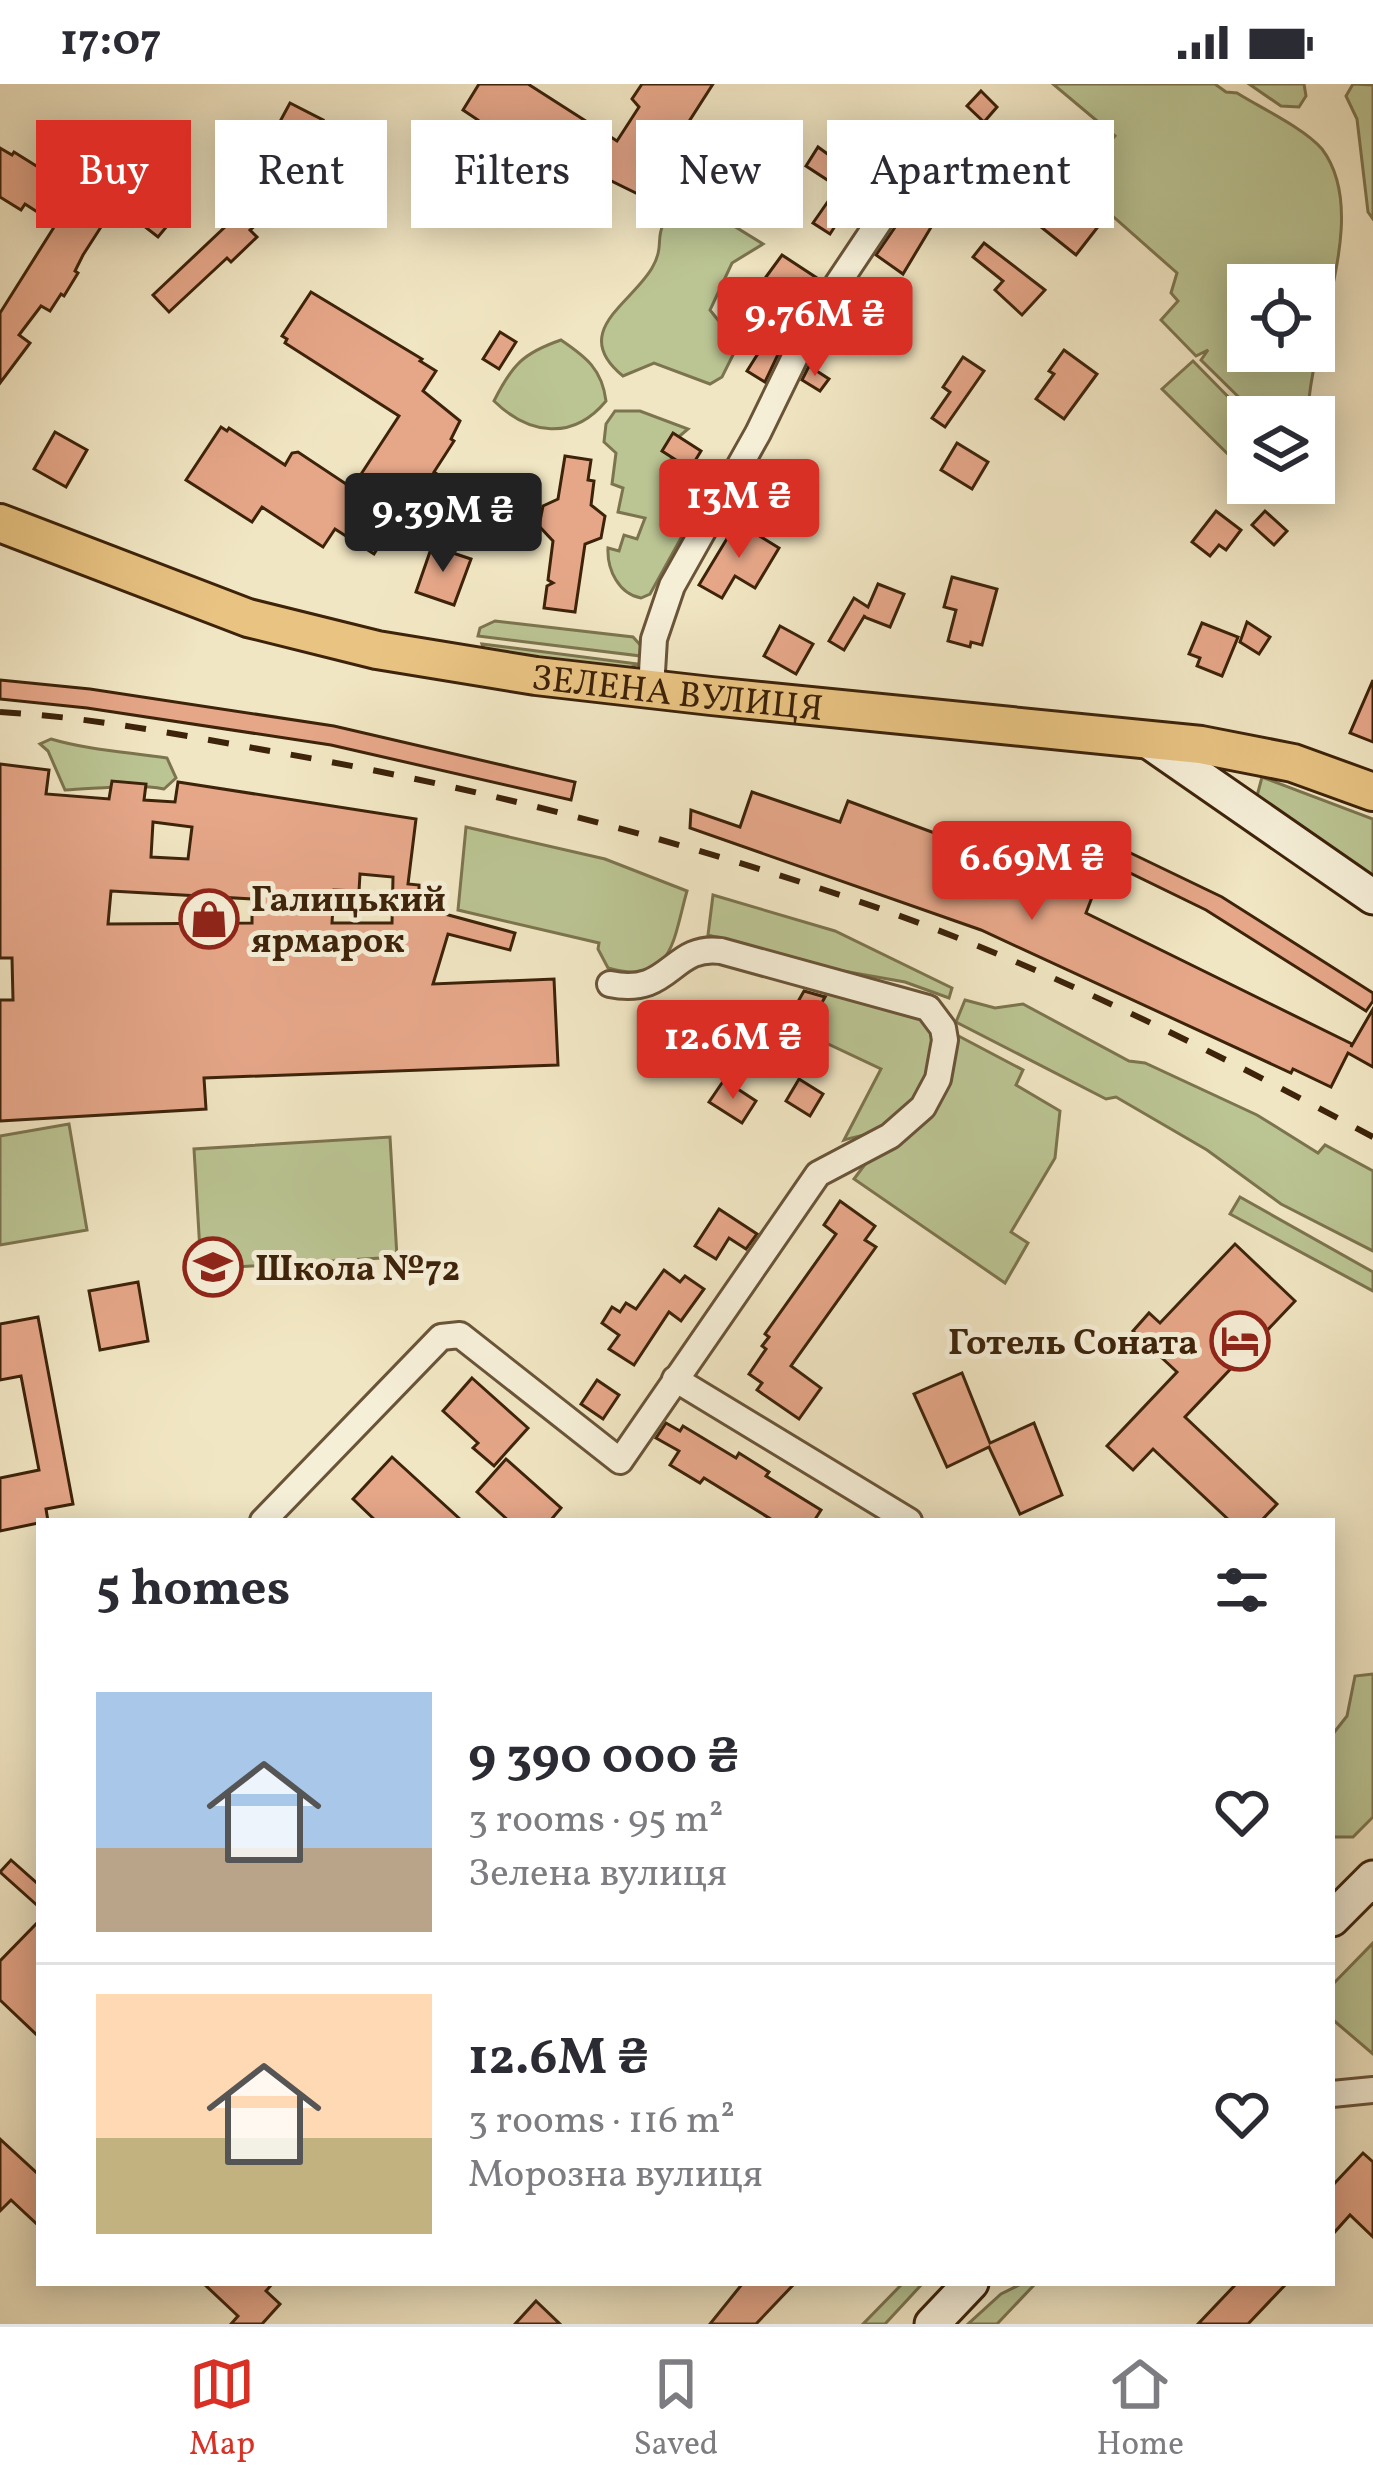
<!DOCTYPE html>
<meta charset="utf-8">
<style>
:root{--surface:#fff;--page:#f2f2f3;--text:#2b2b33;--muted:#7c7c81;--line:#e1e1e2;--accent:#d93025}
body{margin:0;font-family:Vollkorn,serif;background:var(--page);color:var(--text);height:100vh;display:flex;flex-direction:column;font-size:45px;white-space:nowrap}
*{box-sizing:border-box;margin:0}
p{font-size:39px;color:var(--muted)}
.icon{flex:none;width:66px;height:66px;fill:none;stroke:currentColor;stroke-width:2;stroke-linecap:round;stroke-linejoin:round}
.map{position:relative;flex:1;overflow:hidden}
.side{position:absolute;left:36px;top:1434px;width:1299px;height:768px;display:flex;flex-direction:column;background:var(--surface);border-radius:0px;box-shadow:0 6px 30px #0003}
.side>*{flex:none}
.guide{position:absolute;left:36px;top:36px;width:1302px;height:108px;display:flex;gap:24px}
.fabs{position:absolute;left:1227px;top:180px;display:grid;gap:24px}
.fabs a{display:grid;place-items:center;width:108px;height:108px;border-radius:0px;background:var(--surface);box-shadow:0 6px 30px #0003;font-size:60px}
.price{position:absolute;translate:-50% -102px;padding:0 27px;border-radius:12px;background:var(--accent);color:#fff;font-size:39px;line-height:78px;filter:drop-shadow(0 3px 6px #0008)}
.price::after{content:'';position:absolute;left:50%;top:72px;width:36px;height:27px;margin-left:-18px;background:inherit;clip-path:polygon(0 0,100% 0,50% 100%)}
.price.on{background:#222;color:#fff}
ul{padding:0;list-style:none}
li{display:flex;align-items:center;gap:36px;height:300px;padding:0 60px}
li+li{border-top:3px solid var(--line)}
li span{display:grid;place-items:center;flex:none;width:336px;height:240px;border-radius:0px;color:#555}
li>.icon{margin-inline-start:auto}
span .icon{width:144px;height:144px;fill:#fffc;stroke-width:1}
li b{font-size:51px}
h2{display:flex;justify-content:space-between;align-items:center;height:144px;padding:0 60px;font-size:51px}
.tag{padding:0 42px;border-radius:0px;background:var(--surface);box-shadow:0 6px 30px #0003;font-size:42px;line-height:108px}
.tag.on{background:var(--accent);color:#fff}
.status{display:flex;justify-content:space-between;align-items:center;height:84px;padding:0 60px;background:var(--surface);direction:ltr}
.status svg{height:33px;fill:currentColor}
.menu{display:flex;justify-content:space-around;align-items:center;height:168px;border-top:3px solid var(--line);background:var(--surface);font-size:33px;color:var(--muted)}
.menu a{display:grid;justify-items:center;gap:6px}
.menu .on{color:var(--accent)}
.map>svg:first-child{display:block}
.green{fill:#bbc493;stroke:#7c744e;stroke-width:3;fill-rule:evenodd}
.building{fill:#e6a789;stroke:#3d230a;stroke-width:3;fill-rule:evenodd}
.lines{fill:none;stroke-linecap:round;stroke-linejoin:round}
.minor-casing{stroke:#6a5438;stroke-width:30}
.secondary-casing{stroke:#3d230a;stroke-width:39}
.primary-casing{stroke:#3d230a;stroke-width:42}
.minor{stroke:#f6efd8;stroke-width:24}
.secondary{stroke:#f6efd8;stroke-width:33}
.primary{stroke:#e8c382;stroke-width:36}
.rail{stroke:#3d230a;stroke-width:6;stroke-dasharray:21 21;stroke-linecap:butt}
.labels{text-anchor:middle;stroke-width:10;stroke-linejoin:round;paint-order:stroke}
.street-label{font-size:36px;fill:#3d230a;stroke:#f6efd8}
.poi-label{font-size:36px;font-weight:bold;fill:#3d230a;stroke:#f6efd8;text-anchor:start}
</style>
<div class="status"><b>17:07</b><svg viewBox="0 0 49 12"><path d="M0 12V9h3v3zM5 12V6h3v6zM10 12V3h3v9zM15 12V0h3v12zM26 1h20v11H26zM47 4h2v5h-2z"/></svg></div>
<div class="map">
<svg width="1373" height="2240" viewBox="0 0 1373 2240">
<rect width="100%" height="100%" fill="#f1e6c3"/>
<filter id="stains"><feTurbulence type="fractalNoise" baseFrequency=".00167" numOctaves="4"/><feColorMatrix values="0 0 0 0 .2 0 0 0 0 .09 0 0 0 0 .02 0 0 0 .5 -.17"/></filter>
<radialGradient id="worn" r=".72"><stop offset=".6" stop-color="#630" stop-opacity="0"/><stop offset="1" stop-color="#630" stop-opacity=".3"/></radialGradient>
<!-- green -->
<g class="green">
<path d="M 1053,0 L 1215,0 L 1226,8 L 1237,9 C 1261,24 1304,44 1322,65 C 1373,133 1308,255 1308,333 L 1259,333 L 1201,276 L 1208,266 L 1196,272 L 1161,236 L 1178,217 L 1171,209 L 1177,189 L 1073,97 L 1115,52 ZM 1248,201 L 1314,201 L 1314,267 L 1248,267 Z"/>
<polygon points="1249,0 1304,0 1306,12 1299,23 1281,22"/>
<polygon points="1353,0 1373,1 1373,135 1368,128 1357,35 1346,12"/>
<path d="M 682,121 L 703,123 L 763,160 L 732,179 L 710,226 L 738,261 L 722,293 L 710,300 L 654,279 L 623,292 C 569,248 631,220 652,184 C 669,155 646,149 682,121 Z"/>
<polygon points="779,216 799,236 786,259 761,237"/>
<path d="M 561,256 C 586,273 602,285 606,317 C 573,357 529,351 494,317 C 512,281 523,269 561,256 Z"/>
<polygon points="1193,277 1248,333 1248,390 1162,305"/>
<path d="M 615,327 L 640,327 L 688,345 L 669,361 L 672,379 L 685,388 L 701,391 L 706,400 L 701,418 L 650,510 L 641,514 C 619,510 607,486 608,464 L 619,467 L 624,451 L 637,455 L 645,434 L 618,428 L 623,404 L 612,400 L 616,369 L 604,358 L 606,340 Z"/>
<polygon points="495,537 633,553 644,565 641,572 478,552 480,544"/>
<polygon points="482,560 638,580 621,588 485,568"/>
<path d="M 51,655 C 88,666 128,668 167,674 L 176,694 L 164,705 C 134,699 96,705 65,706 L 48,667 L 40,660 Z"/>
<polygon points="1262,693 1373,735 1373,796 1257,712"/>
<path d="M 466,743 L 605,775 L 687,807 C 673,856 673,903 608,884 L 598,865 L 599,859 L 458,826 Z"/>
<polygon points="713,811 835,847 952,904 949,914 905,898 843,887 708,851"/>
<path d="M 830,904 C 854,911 911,921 927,938 C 949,962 920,1023 898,1039 C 886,1048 859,1051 844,1056 L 881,985 L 805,949 Z"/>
<polygon points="965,916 995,924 1023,920 1129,977 1145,979 1257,1031 1318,1069 1325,1061 1373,1087 1373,1167 1281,1120 1207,1066 1116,1013 1106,1015 956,938"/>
<polygon points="951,948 1023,986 1016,1001 1060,1027 1055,1074 1011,1148 1028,1159 1005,1199 854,1095 875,1067 898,1055"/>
<polygon points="69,1040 87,1146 0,1161 0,1052"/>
<polygon points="390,1053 397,1173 201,1185 194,1065"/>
<polygon points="1240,1113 1373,1188 1373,1207 1230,1130"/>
<polygon points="1373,1590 1373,1733 1353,1753 1332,1753 1332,1651 1347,1632 1355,1592"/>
<polygon points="1373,1859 1373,1970 1332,1935 1332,1901"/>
<polygon points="903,2199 923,2199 885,2240 863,2240"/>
<polygon points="1023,2199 1036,2199 997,2240 968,2240 1001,2210"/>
</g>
<!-- building -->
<g class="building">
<polygon points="479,0 528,0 617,57 639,23 632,15 642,0 713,0 681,50 685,52 683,61 658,100 642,112 597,90 587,106 571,95 569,98 477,39 478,36 463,26"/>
<polygon points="981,7 997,23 984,38 967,22"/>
<polygon points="290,19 323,36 310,60 277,43"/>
<polygon points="978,48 1000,64 990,79 1016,97 993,129 967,110 973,101 955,88"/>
<polygon points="840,54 876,79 830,150 813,139 838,103 806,82 818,63 829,71"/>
<polygon points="0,64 12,71 14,68 46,88 48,85 100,118 98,121 110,129 83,171 75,187 78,189 64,212 61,210 50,227 41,222 19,251 30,259 0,299 0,229 56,140 25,120 21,126 0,113"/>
<polygon points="738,87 765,108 748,130 721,109"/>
<polygon points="258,90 283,117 250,146 257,153 231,178 227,174 169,228 153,211 244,125 233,112"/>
<polygon points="922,104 945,120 903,190 876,171"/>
<polygon points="159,106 182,124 158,153 135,135"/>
<polygon points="1061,117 1097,144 1076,171 1041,143"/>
<polygon points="984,159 1045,206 1022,231 995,206 1003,197 973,173"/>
<polygon points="782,171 820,196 802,224 763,197"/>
<polygon points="311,208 422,275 420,277 436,287 423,307 460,337 451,355 454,357 434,388 468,411 453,434 419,412 395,448 384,454 374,470 335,445 323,463 262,423 252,438 186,396 221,343 227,347 229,344 285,381 292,369 298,368 352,404 399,332 285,259 287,255 282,252"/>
<polygon points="865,208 905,233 886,262 847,236"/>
<polygon points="500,248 516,258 499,285 483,275"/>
<polygon points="769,252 783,260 765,298 747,287"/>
<polygon points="1064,266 1097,290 1064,335 1036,315 1054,290 1049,287"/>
<polygon points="963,273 984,287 945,343 932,334 950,308 943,303"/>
<polygon points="809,282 829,295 820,307 802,296"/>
<polygon points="55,348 87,366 66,403 34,385"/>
<polygon points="673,349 701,367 690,385 662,367"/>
<polygon points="957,359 988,378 972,405 941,386"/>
<polygon points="565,372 591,376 588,396 594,397 591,421 605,432 601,454 585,460 575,528 544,524 547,502 553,499 548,496 553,457 539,442 543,422 558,415"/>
<polygon points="1216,427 1241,446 1226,466 1219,461 1210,472 1192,458"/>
<polygon points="1265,427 1287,447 1274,461 1252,441"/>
<polygon points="737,438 779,464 755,504 735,492 722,514 699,501"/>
<polygon points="432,462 471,475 454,521 416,508"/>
<polygon points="952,493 997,505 982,561 971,558 970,563 948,557 956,526 944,523"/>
<polygon points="878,500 904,510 890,543 864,533 865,531 844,566 829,557 854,514 868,523"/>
<polygon points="1247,538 1270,553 1259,570 1240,558"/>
<polygon points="1202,539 1238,553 1222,592 1197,582 1200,574 1189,570"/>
<polygon points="780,542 813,560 796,590 764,572"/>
<polygon points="0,596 90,605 334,642 575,698 571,716 331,661 87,624 0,615"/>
<polygon points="1373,596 1373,658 1350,649"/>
<path d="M 0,680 L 49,686 L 46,710 L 109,715 L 112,697 L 146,700 L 144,716 L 175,718 L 178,698 L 416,735 L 408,800 L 419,801 L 419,823 L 515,849 L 510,866 L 448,850 L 433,900 L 554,895 L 558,981 L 204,994 L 206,1025 L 0,1037 L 0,916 L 13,916 L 12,874 L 0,874 ZM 153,738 L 192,743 L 188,775 L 151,773 ZM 360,790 L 393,793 L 392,839 L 332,839 L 334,806 L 359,807 ZM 111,807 L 252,815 L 252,839 L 108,840 Z"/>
<polygon points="752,708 840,738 848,717 1094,808 1086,829 1352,960 1351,963 1373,925 1373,983 1348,969 1331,1003 1293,985 1291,989 981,846 690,744 691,726 740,743"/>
<polygon points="1089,749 1222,813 1373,909 1373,917 1366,927 1206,826 1081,765"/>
<polygon points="804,907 825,913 805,949 786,939"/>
<polygon points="718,928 747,943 756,929 789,950 770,981 734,959 727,971 702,958"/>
<polygon points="676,942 703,954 697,968 670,956"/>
<polygon points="799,995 823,1010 810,1032 786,1017"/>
<polygon points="724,996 756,1017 742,1039 709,1018"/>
<polygon points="840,1117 875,1142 865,1156 876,1163 791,1282 821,1304 799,1335 757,1306 762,1299 749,1290 766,1265 762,1262 769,1253 765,1250 836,1150 824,1141"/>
<polygon points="719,1125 757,1150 746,1165 729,1154 716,1175 695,1162"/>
<polygon points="1235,1160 1295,1217 1185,1333 1277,1420 1261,1437 1230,1437 1153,1365 1133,1386 1107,1362 1177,1288 1133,1247 1149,1229 1160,1239"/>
<polygon points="664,1186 680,1198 685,1192 704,1205 681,1237 669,1228 634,1281 609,1265 619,1251 602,1239 612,1223 620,1228 626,1219 636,1225"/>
<polygon points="138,1198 148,1257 100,1266 89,1207"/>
<polygon points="38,1233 73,1420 46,1425 48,1437 0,1447 0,1394 39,1386 21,1292 0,1296 0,1240"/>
<polygon points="962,1289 990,1359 1034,1339 1062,1411 1020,1430 989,1363 947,1383 914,1310"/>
<polygon points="472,1294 528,1344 494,1382 473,1364 478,1359 443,1327"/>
<polygon points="597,1296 619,1311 603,1335 581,1320"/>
<polygon points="666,1339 680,1347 683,1342 736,1374 739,1369 769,1388 766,1392 821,1426 814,1437 774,1437 704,1394 700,1399 670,1381 679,1367 656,1354"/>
<polygon points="392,1373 462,1437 376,1437 353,1415"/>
<polygon points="506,1375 561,1424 550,1437 509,1437 477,1408"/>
<polygon points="11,1776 39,1801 39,1823 0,1788"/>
<polygon points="39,1837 39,1953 0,1916 0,1877"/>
<polygon points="0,2055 39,2091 39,2142 11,2116 0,2127"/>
<polygon points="1363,2069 1373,2078 1373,2153 1350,2131 1332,2151 1332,2102"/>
<polygon points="203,2199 273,2199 266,2207 280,2220 262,2240 231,2240 238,2232"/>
<polygon points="743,2199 795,2199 756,2240 710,2240"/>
<polygon points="1237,2199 1287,2199 1248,2240 1198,2240"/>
<polygon points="536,2217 560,2240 515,2240"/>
</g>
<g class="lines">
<defs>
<g id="minor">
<polyline points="651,604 654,555 672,502 758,349 812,238 929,63"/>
<polyline points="675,1295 909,1437"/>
<path d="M 263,1437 L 441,1253 L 460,1251 L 620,1377 L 818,1090 L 890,1052 L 923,1023 L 938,995 L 945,956 L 943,944 L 928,924 L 721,867 C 671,860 671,913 610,900"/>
<polyline points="1332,2010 1373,2006"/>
</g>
<g id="secondary">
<polyline points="1151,659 1373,813"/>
<polyline points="1332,1835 1373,1794"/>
<polyline points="932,2240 971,2199"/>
</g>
<g id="primary">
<path id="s1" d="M 0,439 L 248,534 L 377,566 L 536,592 L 711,612 L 1201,661 L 1293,679 L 1373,708"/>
</g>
</defs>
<!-- minor casing -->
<use href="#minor" class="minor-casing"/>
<!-- secondary casing -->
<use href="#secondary" class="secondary-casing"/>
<!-- primary casing -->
<use href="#primary" class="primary-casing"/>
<!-- minor -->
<use href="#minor" class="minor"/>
<!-- secondary -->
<use href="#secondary" class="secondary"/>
<!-- primary -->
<use href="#primary" class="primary"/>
<!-- rail -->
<path class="rail" d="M 0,628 C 90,633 182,651 270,667 C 468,701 662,751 852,815 C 1032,876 1206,963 1373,1053"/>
</g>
<!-- icons -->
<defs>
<symbol id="shop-ring" viewBox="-11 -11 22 22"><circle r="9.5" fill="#f6efd8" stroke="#8f2418" stroke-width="1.5"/><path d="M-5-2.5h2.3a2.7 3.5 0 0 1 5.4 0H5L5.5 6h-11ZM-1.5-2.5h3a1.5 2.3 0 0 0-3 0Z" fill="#8f2418"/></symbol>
<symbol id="school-ring" viewBox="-11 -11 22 22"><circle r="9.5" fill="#f6efd8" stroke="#8f2418" stroke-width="1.5"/><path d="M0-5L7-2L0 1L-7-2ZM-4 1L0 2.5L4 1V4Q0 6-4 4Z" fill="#8f2418"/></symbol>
<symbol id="hotel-ring" viewBox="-11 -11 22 22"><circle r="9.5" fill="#f6efd8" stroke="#8f2418" stroke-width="1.5"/><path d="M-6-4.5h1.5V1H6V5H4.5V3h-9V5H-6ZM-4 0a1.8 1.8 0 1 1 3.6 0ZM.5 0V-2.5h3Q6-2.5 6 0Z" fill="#8f2418"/></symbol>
</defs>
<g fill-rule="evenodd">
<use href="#shop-ring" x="176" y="802" width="66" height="66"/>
<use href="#school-ring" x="180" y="1150" width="66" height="66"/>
<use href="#hotel-ring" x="1207" y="1224" width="66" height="66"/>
</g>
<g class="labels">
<!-- street labels -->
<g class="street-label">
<text dy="13" stroke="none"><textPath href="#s1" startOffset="702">ЗЕЛЕНА ВУЛИЦЯ</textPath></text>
</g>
<!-- poi labels -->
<g class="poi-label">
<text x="251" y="827">Галицький<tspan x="251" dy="41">ярмарок</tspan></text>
<text x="255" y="1196">Школа №72</text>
<text x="1198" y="1270" text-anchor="end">Готель Соната</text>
</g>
</g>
<rect width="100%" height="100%" filter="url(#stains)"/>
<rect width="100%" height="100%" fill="url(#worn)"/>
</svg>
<div class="fabs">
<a><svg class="icon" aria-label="locate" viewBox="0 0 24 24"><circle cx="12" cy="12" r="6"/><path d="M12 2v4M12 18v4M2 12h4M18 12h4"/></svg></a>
<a><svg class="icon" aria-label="layers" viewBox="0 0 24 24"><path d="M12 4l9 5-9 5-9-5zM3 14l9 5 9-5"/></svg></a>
</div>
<b class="price" style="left:815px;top:295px">9.76M ₴</b>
<b class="price" style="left:739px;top:477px">13M ₴</b>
<b class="price on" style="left:443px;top:491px">9.39M ₴</b>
<b class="price" style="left:1032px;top:839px">6.69M ₴</b>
<b class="price" style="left:733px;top:1018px">12.6M ₴</b>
<div class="guide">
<a class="tag on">Buy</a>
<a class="tag">Rent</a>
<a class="tag">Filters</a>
<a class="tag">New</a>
<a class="tag">Apartment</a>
</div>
<section class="side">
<h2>5 homes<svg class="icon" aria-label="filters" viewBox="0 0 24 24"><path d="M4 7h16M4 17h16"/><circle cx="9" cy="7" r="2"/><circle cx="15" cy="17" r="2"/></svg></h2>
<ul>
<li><span style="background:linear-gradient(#a9c7e8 65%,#b9a48a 0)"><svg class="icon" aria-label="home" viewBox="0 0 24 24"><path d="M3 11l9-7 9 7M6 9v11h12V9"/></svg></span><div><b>9 390 000 ₴</b><p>3 rooms · 95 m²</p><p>Зелена вулиця</p></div><svg class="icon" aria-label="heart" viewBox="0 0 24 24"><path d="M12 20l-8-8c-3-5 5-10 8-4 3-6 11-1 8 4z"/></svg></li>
<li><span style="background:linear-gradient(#ffd9b3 60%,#c2b280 0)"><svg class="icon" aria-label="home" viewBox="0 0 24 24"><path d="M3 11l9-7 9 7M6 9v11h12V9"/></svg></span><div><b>12.6M ₴</b><p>3 rooms · 116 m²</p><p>Морозна вулиця</p></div><svg class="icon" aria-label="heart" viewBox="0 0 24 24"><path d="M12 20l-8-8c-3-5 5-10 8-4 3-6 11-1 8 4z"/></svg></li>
</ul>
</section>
</div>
<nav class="menu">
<a class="on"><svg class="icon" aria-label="map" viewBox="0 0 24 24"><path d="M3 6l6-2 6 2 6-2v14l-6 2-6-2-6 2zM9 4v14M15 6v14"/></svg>Map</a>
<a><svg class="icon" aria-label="saved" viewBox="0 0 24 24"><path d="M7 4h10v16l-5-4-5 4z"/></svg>Saved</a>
<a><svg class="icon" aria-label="home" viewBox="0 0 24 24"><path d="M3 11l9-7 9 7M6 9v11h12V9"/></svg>Home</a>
</nav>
